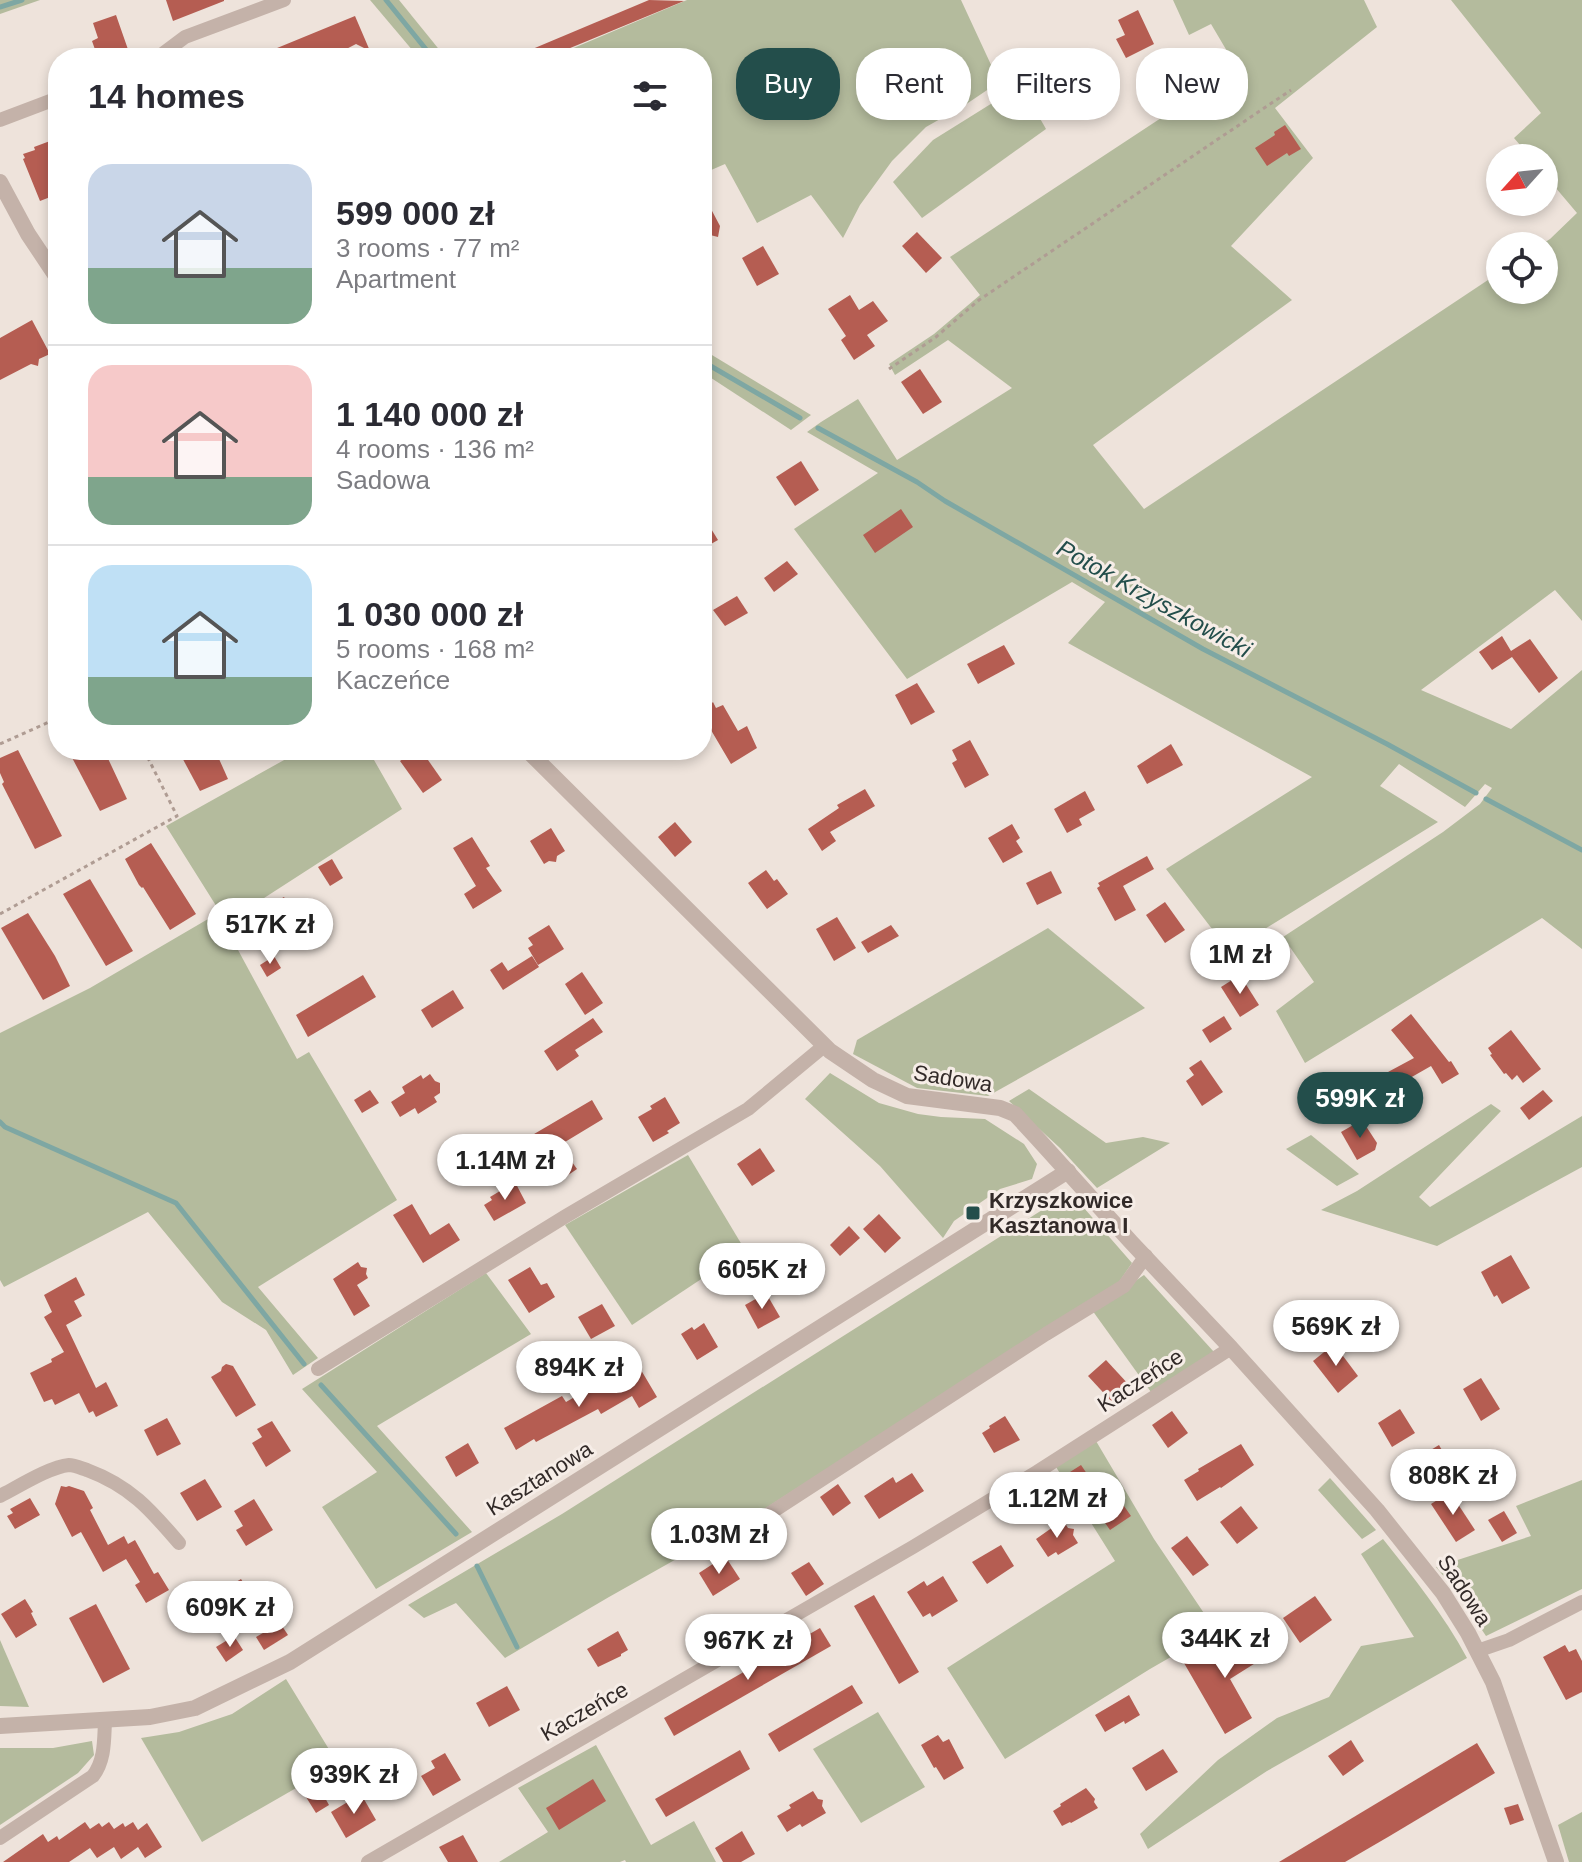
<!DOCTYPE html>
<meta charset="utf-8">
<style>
:root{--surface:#fff;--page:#f7f7f7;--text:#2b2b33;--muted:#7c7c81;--line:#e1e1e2;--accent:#234e4b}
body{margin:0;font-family:Arial,sans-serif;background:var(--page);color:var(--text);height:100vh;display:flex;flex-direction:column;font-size:30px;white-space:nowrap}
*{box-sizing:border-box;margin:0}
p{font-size:26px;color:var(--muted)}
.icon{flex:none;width:44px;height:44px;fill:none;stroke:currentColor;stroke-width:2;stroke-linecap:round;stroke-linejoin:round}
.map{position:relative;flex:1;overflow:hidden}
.side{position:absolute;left:48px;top:48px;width:664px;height:712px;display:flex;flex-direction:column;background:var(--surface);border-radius:32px;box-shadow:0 4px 12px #0003}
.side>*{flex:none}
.hud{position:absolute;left:736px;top:48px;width:726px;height:72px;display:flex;gap:16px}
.needle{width:52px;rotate:243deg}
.tools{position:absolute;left:1486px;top:144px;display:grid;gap:16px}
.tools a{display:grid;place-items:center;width:72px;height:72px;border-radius:50%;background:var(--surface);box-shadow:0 4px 12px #0003;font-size:40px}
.price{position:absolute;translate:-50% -68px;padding:0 18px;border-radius:28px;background:#fff;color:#222;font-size:26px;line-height:52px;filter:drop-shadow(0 2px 4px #0008)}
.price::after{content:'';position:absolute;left:50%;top:48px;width:24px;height:18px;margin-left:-12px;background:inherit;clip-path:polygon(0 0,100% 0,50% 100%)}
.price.selected{background:var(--accent);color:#fff}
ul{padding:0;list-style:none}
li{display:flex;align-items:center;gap:24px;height:200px;padding:0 40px}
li+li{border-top:2px solid var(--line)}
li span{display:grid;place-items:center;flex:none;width:224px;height:160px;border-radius:24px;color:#555}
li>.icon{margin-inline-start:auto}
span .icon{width:96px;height:96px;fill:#fffc;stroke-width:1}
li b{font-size:34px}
h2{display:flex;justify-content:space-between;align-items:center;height:96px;padding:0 40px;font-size:34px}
.tag{padding:0 28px;border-radius:32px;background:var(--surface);box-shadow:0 4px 12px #0003;font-size:28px;line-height:72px}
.tag.selected{background:var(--accent);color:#fff}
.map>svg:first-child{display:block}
.green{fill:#b4bb9d}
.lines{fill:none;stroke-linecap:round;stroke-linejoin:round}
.stream{stroke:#7ea7a3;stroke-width:5}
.building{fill:#b55d52}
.path{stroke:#af9c93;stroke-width:3;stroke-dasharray:4 4;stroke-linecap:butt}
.minor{stroke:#c4b2a9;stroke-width:14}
.tertiary{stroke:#c4b2a9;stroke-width:16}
.poi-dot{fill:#234e4b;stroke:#f6ede7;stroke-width:3}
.labels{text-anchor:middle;stroke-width:6;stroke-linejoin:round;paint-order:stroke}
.street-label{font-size:22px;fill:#322a28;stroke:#f6ede7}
.poi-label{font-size:22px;font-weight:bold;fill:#322a28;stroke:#f6ede7;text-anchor:start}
.water-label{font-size:24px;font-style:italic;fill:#234e4b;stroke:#f6ede7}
</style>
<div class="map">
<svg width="1582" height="1862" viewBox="0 0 1582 1862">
<rect width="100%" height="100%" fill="#eee3db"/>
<!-- green -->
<g class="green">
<polygon points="0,0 40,0 0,14"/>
<polygon points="370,0 399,0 446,58 419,58"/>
<polygon points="687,0 961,0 999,82 965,105 926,127 892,161 860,205 843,238 811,195 757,223 725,164 702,174 702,58 550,58"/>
<polygon points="1173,0 1364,0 1377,27 1275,108 1313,158 1231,246 1292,300 1093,445 1144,509 1500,272 1500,290 1544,290 1544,246 1539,246 1550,239 1577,213 1544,174 1544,158 1531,158 1514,138 1541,113 1451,0 1582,0 1582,621 1555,590 1421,690 1511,729 1582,670 1582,949 1542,918 1305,1063 1276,1011 1314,982 1283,937 1443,832 1480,804 1492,788 1485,784 1465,807 1399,764 1380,786 1438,822 1229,951 1166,869 1312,777 1068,643 1105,602 1072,582 907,679 794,529 878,473 807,432 821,422 858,399 897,460 1012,388 948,340 895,375 889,364 934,334 980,295 950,257 1237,68 1211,24 1189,35"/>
<polygon points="1021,85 1046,129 922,218 893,182 933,140"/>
<polygon points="702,349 811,415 791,430 702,372"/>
<polygon points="302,750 389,750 374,760 402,809 224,924 297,1059 309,1052 397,1200 258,1287 318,1358 293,1375 266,1330 222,1302 148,1212 4,1287 0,1280 0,1033 90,988 220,912 166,826"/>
<polygon points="1048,928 1145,1008 988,1096 917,1088 853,1054 857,1040"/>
<polygon points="830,1073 879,1103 918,1114 941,1117 985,1119 1024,1144 1037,1164 1032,1179 1000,1189 954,1221 943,1238 880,1166 805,1099"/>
<polygon points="1029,1089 1106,1143 1143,1137 1170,1143 1097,1188 1060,1148 1009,1101"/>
<polygon points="1491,1104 1501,1111 1419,1197 1430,1207 1582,1116 1582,1167 1437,1246 1321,1210 1357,1191"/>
<polygon points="1311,1135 1359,1174 1337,1186 1286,1149"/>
<polygon points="688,1155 745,1250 632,1325 565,1225"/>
<polygon points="1058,1200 1084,1208 1132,1263 1119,1282 758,1513 609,1597 505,1658 456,1603 424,1618 408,1605 562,1514"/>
<polygon points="486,1273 531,1334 377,1426 472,1532 376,1589 322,1507 377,1472 302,1389"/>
<polygon points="1144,1275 1214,1352 1151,1392 1092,1310"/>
<polygon points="1096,1441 1154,1539 1216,1631 1150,1669 1005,1759 947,1668 1115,1561 1056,1467"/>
<polygon points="1330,1478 1376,1530 1362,1539 1318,1490"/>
<polygon points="1582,1480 1582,1589 1486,1636 1456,1591 1436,1567 1531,1536 1516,1506"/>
<path d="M 1383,1539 C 1413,1577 1444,1615 1467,1658 L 1267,1771 L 1148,1849 L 1140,1834 L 1218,1760 L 1277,1718 L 1329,1697 L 1361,1646 L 1414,1637 L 1361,1554 Z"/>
<polygon points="0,1640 29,1707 0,1706"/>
<polygon points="286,1679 338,1764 202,1842 141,1738 179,1732 232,1714"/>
<polygon points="878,1712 925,1787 861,1823 813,1749"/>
<polygon points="92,1741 94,1755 78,1773 0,1825 0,1748 53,1748"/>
<polygon points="596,1745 651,1845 694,1821 716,1862 626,1862 625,1860 620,1862 499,1862 548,1832 518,1788"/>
<polygon points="1582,1812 1582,1862 1569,1862 1558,1825"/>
</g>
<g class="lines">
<!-- stream -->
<g class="stream">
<polyline points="386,0 433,58"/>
<polyline points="0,7 22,0"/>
<polyline points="702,361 800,418"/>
<polyline points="818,428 917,482 945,501 1203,649 1387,744 1476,793"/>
<polyline points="1486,799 1582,850"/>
<polyline points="0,1122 5,1127 176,1203 304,1364"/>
<polyline points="321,1385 456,1534"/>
<polyline points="477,1566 517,1647"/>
</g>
</g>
<!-- building -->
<g class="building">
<polygon points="166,0 224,0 224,1 173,21"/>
<polygon points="649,0 684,1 546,58 511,58"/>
<polygon points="1138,10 1154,44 1126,58 1116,39 1125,35 1118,20"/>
<polygon points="116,15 131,58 98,58 92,41 98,38 93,23"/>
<polygon points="355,16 370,51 356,44 329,58 253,58"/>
<polygon points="1285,125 1301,149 1289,156 1287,153 1267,166 1255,148 1275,135 1274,132"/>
<polygon points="58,138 58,194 40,201 23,159 25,158 23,154 35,150 34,147"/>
<polygon points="702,192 720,226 718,237 710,235 702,239"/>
<polygon points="917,232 942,258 926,273 902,246"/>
<polygon points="763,246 779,274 757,286 742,258"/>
<polygon points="850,295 859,310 873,301 888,321 867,335 875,346 854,360 841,340 846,336 828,309"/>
<polygon points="32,320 50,354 39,359 38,366 31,364 0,380 0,338"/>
<polygon points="920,369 942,402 923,414 901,382"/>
<polygon points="801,461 819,490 795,506 776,477"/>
<polygon points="901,509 913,527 875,553 863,535"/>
<polygon points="702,514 718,540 702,549"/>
<polygon points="787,561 798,574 774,592 764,578"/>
<polygon points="737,596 748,613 725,626 713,610"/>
<polygon points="1502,636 1511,651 1530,639 1558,678 1539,693 1512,657 1492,670 1479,652"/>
<polygon points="1004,645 1015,664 978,684 967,664"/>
<polygon points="917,683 935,712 911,725 895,695"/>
<polygon points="702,688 711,704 713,702 716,708 723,705 738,731 747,726 757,748 731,764 708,725 702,729"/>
<polygon points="970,740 989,775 965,788 952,763 957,760 952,750"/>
<polygon points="1171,744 1183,765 1147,784 1137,766"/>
<polygon points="18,750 62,836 35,849 2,784 4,782 0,773 0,758"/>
<polygon points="68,750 104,750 127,799 100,811"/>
<polygon points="178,750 215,750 228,779 200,791"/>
<polygon points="415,750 421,750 442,780 423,793 400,761"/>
<polygon points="865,789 875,806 830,832 836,841 822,851 808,829 839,808 837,805"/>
<polygon points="1085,791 1095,810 1079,819 1082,825 1067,833 1054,809"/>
<polygon points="675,822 692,842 675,857 658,837"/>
<polygon points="1012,824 1020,838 1016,841 1023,852 1003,863 988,838"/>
<polygon points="551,828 565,851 557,856 556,862 549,861 544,864 530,841"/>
<polygon points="472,837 490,866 486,868 502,891 473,909 464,894 476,886 453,848"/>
<polygon points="151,843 196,914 170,930 143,887 142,888 139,885 125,859"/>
<polygon points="1147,856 1154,869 1123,886 1136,910 1115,921 1097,888 1100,886 1098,883"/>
<polygon points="332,859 343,878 330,886 318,867"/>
<polygon points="766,870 774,881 777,879 788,894 767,909 748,883"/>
<polygon points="1051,871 1062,893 1037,905 1026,883"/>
<polygon points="90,879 133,951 106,966 63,894"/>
<polygon points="284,897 296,919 272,933 259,911"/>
<polygon points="1165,902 1185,930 1165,943 1146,915"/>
<polygon points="28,913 55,956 70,986 43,1000 1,928"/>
<polygon points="837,917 856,948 834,961 816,929"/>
<polygon points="549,925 564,949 538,965 528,948 533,945 528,938"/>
<polygon points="891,925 899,936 868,953 861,942"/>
<polygon points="274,956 281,968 267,977 260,965"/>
<polygon points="532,956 539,967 503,990 490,970 502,962 508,971"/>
<polygon points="582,972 603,1003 585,1015 565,984"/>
<polygon points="363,975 376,997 308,1037 296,1015"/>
<polygon points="1240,975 1259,1005 1240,1017 1221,987"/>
<polygon points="453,990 464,1008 432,1028 421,1010"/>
<polygon points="1411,1014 1449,1062 1451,1061 1459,1074 1442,1084 1431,1066 1396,1086 1388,1072 1414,1058 1391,1030"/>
<polygon points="1224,1016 1232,1029 1210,1043 1202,1030"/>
<polygon points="593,1018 603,1032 575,1050 579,1056 557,1071 544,1051"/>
<polygon points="1511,1030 1541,1069 1523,1083 1517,1075 1512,1080 1506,1073 1504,1074 1490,1055 1492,1054 1488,1048"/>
<polygon points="1201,1060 1223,1092 1202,1106 1186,1081 1194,1075 1189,1068"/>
<polygon points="430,1074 435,1081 440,1083 440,1093 434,1097 437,1102 418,1114 415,1108 400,1117 391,1102 405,1093 402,1087 421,1075 423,1079"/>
<polygon points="370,1090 379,1103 362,1113 354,1100"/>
<polygon points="1543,1090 1553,1101 1529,1120 1520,1108"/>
<polygon points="665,1097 680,1123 667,1131 669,1133 653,1142 638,1117 652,1109 650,1106"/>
<polygon points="592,1100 603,1119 560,1145 577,1169 558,1182 534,1148 517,1159 509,1145 527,1134 529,1137"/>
<polygon points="1362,1120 1377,1143 1375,1150 1357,1160 1341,1132"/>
<polygon points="760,1148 775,1171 752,1186 737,1164"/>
<polygon points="515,1182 526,1203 494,1221 484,1205 492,1200 490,1197"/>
<polygon points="412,1204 430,1235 449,1223 460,1240 423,1263 393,1215"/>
<polygon points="879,1214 901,1238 885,1253 863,1229"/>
<polygon points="849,1226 860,1238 840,1256 830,1245"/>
<polygon points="1511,1255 1530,1288 1502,1304 1497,1295 1494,1297 1481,1272"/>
<polygon points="358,1262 361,1267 367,1268 366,1274 368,1278 357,1285 370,1306 354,1316 333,1279"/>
<polygon points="530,1267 541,1285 547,1283 555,1297 529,1313 508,1280"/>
<polygon points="76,1277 85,1295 74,1301 82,1316 66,1325 96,1388 106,1382 118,1406 96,1417 93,1411 89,1413 79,1393 55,1405 52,1399 44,1402 30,1373 52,1362 51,1359 64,1352 44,1317 52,1312 44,1295"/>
<polygon points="766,1293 780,1317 758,1329 745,1305"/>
<polygon points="602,1304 615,1326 591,1339 578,1317"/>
<polygon points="704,1323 718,1347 697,1360 681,1334 692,1327 694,1330"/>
<polygon points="1334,1344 1358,1376 1338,1393 1313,1361"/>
<polygon points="1106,1360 1130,1386 1112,1402 1088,1376"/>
<polygon points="226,1364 233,1366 256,1405 236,1417 211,1377 221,1371 222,1367"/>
<polygon points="641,1370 657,1397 639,1408 632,1396 601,1414 598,1409 536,1442 534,1439 516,1450 504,1428 562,1396 566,1402 604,1380 609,1388"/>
<polygon points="1481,1378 1500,1409 1481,1421 1463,1389"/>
<polygon points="1400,1409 1415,1433 1392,1447 1378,1423"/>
<polygon points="1172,1411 1188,1433 1168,1448 1152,1425"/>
<polygon points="1005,1416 1020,1440 994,1453 982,1433 990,1428 989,1426"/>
<polygon points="167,1418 181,1444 157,1456 144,1430"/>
<polygon points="272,1421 291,1451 266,1467 252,1443 262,1437 257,1429"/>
<polygon points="468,1443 479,1463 456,1477 445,1457"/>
<polygon points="1241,1444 1254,1465 1221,1488 1220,1487 1197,1501 1184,1480 1199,1471 1198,1469"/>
<polygon points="1439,1445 1451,1466 1431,1477 1419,1457"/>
<polygon points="1081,1465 1100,1493 1110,1486 1131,1516 1110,1530 1090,1501 1087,1503 1077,1489 1080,1487 1070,1472"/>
<polygon points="912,1473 924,1491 879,1519 864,1496 893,1477 896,1483"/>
<polygon points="205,1479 222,1507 197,1521 180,1493"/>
<polygon points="838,1484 851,1503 833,1516 820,1497"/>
<polygon points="61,1486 66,1487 69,1486 84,1491 93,1508 90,1510 108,1545 124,1536 128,1544 135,1540 154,1574 158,1572 169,1590 146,1603 135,1585 140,1582 126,1559 103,1572 81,1532 72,1537 55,1504"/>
<polygon points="1450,1492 1475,1530 1456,1542 1431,1504"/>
<polygon points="30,1498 40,1515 15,1529 7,1516 13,1513 10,1509"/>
<polygon points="254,1499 273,1530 246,1546 236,1530 243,1526 234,1511"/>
<polygon points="1241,1506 1258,1528 1237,1544 1220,1522"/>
<polygon points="1504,1511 1517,1533 1502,1542 1488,1520"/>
<polygon points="1063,1520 1068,1528 1074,1529 1073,1535 1078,1543 1058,1555 1056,1552 1048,1557 1036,1539"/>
<polygon points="1187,1536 1209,1565 1193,1576 1171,1548"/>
<polygon points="1001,1545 1014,1566 987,1584 972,1562"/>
<polygon points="725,1556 740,1579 713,1596 699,1573"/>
<polygon points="809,1562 824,1584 806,1596 791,1573"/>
<polygon points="943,1576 958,1601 932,1617 930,1613 923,1617 907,1592 924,1581 927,1586"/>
<polygon points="241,1579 255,1601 235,1614 221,1591"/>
<polygon points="874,1595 919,1672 899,1684 854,1606"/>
<polygon points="1315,1596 1332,1620 1300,1643 1283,1618"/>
<polygon points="25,1599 33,1612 31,1613 37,1625 16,1638 1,1614"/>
<polygon points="96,1604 130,1669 103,1683 69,1618"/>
<polygon points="280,1623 288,1635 264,1650 256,1637"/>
<polygon points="820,1628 831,1646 674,1736 664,1718"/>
<polygon points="618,1631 628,1650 621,1654 621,1656 598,1667 587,1649"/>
<polygon points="1250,1633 1265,1657 1230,1679 1252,1718 1225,1734 1184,1663 1211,1647 1215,1655"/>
<polygon points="234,1636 243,1650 226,1662 216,1647"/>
<polygon points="1565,1645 1569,1652 1576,1649 1582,1661 1582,1692 1566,1700 1543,1657"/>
<polygon points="852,1685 863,1703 779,1752 768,1734"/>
<polygon points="507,1686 520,1710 489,1727 476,1703"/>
<polygon points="1129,1695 1140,1715 1125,1724 1124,1721 1105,1732 1095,1715"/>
<polygon points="938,1735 943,1742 949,1739 964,1768 944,1780 936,1767 934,1768 921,1745"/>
<polygon points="1351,1740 1364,1761 1343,1776 1328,1756"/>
<polygon points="1477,1743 1495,1773 1388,1837 1345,1862 1279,1862"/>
<polygon points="1163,1749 1178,1772 1146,1791 1132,1768"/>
<polygon points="740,1750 750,1769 666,1817 655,1799"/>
<polygon points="445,1753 461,1780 433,1796 421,1776 435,1768 431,1761"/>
<polygon points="593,1779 606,1801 559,1830 546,1808"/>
<polygon points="1086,1788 1095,1799 1094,1802 1098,1808 1071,1823 1070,1822 1062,1826 1053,1811 1061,1806 1060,1804"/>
<polygon points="320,1789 329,1805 316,1813 306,1797"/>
<polygon points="813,1791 818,1799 823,1800 822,1806 826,1813 802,1827 800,1824 787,1832 777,1816 791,1808 789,1805"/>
<polygon points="361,1794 376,1820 346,1838 331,1812"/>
<polygon points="1518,1804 1524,1820 1510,1825 1504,1808"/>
<polygon points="85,1822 90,1829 99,1823 102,1827 109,1822 114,1829 123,1823 125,1827 133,1822 138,1830 147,1823 162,1847 145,1858 138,1847 121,1859 114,1847 97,1858 90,1848 69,1862 3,1862 43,1834 48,1842 57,1836 59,1840"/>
<polygon points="742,1831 755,1854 741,1862 723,1862 715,1848"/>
<polygon points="463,1835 478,1862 448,1862 439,1847"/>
</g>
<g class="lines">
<!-- path -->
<g class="path">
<polyline points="889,369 936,337 979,300 1291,90"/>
<polyline points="0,744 58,718"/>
<polyline points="0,914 177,816 144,750"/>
</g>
<!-- minor -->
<g class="minor">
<polyline points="157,58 185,37 284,0"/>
<polyline points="0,120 58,98"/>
<polyline points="318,1369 566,1216 748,1109 824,1046"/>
<path d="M 0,1496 C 18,1487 49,1467 69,1465 C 74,1465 81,1468 87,1470 C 130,1486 150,1509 179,1543"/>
<polyline points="738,1534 1046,1334 1124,1286 1146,1256"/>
<polyline points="1477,1651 1509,1640 1582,1602"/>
<path d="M 0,1838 L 93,1776 C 105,1760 104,1741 105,1721"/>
<polyline points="368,1862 913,1547 1037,1472 1231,1348"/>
</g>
<!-- tertiary -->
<g class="tertiary">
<polyline points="0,182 28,234 58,279"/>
<polyline points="527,750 830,1051 873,1080 907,1096 1000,1108 1015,1114 1038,1139 1131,1242 1231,1348 1377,1510 1443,1593 1468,1633 1493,1682 1556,1862"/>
<polyline points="0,1726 150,1717 195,1708 290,1662 1068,1171"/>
</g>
</g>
<!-- markers -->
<rect class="poi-dot" x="965" y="1205" width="16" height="16" rx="4"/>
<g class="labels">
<!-- street labels -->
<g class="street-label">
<text transform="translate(953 1078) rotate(9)" y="8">Sadowa</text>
<text transform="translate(1140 1380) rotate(-33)" y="8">Kaczeńce</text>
<text transform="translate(539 1478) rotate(-32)" y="8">Kasztanowa</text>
<text transform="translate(1465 1590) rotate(57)" y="8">Sadowa</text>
<text transform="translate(584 1711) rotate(-30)" y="8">Kaczeńce</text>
</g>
<!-- poi labels -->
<g class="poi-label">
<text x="989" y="1208">Krzyszkowice<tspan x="989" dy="25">Kasztanowa I</tspan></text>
</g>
<!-- water labels -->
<g class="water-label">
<text transform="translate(1154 599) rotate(29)" y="8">Potok Krzyszkowicki</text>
</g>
</g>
</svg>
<div class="tools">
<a><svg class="needle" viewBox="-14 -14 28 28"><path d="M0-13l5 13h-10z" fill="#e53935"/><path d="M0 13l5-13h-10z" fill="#7c7c81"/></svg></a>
<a><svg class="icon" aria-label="locate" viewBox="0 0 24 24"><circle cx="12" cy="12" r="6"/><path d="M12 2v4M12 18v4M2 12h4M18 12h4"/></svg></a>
</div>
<b class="price" style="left:270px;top:966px">517K zł</b>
<b class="price" style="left:1240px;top:996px">1M zł</b>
<b class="price selected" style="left:1360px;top:1140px">599K zł</b>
<b class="price" style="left:505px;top:1202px">1.14M zł</b>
<b class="price" style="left:762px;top:1311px">605K zł</b>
<b class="price" style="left:1336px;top:1368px">569K zł</b>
<b class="price" style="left:579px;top:1409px">894K zł</b>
<b class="price" style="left:1453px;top:1517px">808K zł</b>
<b class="price" style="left:1057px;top:1540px">1.12M zł</b>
<b class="price" style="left:719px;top:1576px">1.03M zł</b>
<b class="price" style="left:230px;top:1649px">609K zł</b>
<b class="price" style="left:1225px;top:1680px">344K zł</b>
<b class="price" style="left:748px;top:1682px">967K zł</b>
<b class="price" style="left:354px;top:1816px">939K zł</b>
<div class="hud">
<a class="tag selected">Buy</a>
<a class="tag">Rent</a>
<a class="tag">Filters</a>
<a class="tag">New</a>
</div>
<section class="side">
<h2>14 homes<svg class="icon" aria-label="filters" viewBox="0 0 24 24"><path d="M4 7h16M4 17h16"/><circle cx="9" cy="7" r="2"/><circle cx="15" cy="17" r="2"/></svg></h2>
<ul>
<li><span style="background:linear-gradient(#c9d6e8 65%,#7fa58c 0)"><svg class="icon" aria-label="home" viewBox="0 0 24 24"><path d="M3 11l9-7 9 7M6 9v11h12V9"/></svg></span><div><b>599 000 zł</b><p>3 rooms · 77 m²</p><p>Apartment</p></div></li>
<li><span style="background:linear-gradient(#f6c9c9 70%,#7fa58c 0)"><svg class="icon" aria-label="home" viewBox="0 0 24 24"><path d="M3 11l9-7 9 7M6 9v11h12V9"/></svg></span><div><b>1 140 000 zł</b><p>4 rooms · 136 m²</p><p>Sadowa</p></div></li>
<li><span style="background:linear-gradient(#bfe0f5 70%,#7fa58c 0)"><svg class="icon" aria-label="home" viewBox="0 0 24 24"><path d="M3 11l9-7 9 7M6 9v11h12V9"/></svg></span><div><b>1 030 000 zł</b><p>5 rooms · 168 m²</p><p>Kaczeńce</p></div></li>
</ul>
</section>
</div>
